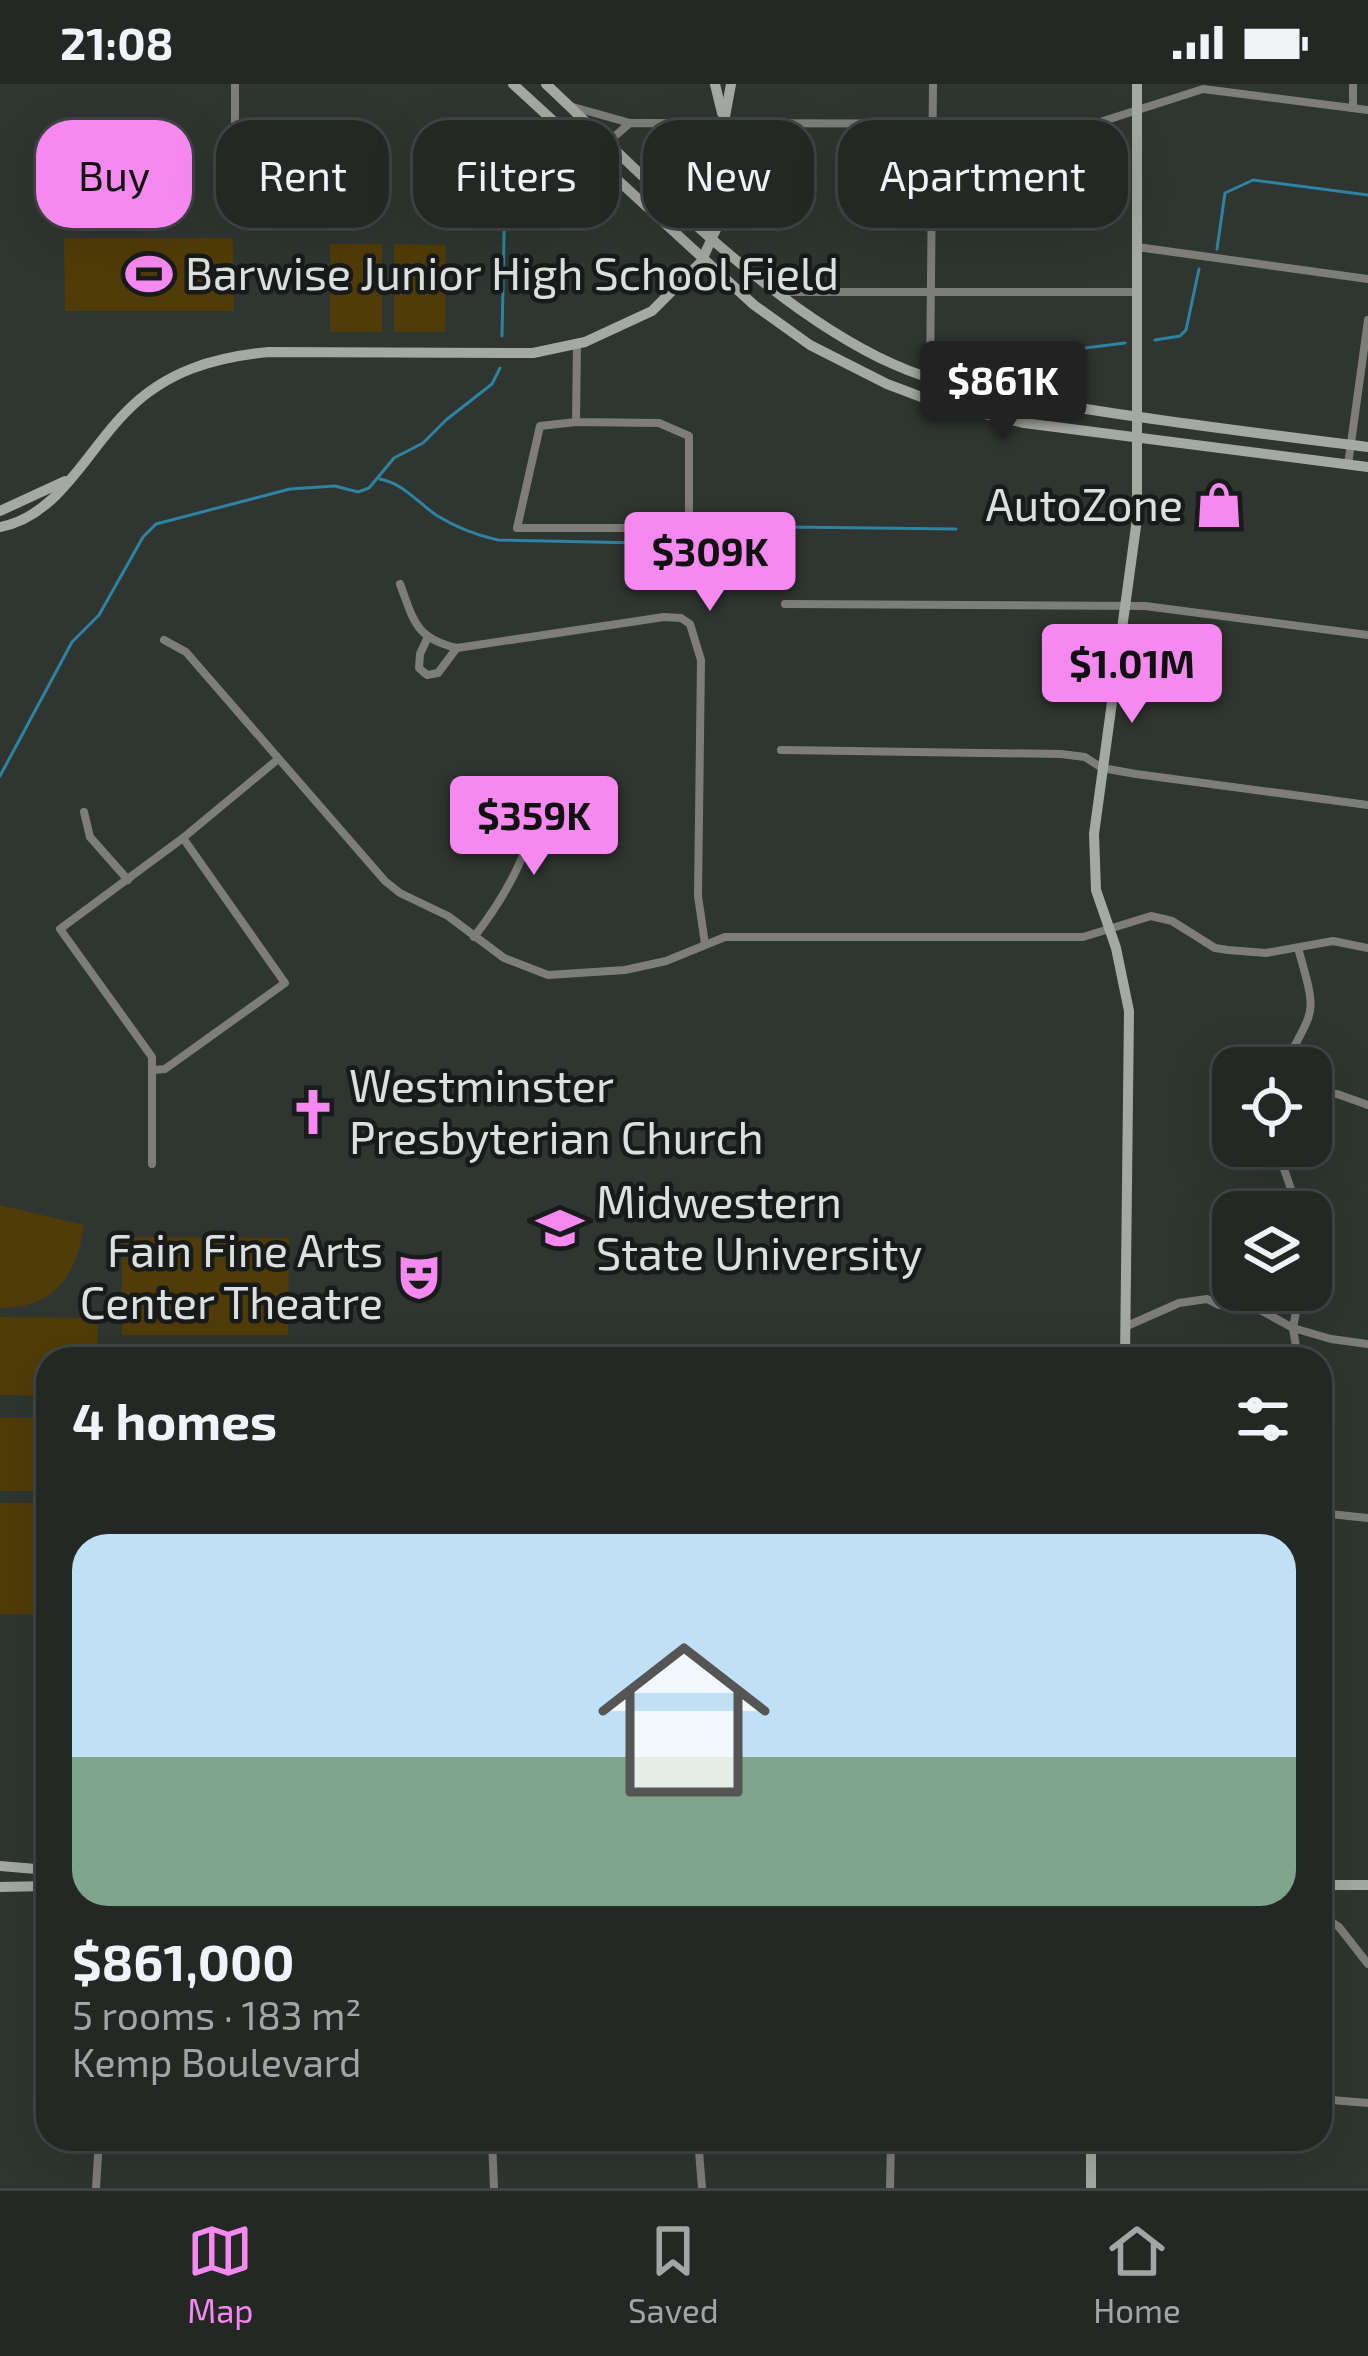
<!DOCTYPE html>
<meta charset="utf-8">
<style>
:root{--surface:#232825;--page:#2f3432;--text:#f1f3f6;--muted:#a3a6a7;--line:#404442;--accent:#f589ef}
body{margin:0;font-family:"Exo 2",sans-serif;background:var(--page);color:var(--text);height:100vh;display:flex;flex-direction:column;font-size:45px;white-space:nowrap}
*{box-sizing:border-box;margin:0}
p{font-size:39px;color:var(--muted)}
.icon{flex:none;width:66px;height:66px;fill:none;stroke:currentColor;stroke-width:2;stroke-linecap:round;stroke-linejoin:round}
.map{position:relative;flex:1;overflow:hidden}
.panel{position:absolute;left:36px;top:1263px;width:1296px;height:804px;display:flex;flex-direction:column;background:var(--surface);border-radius:36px;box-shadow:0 12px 48px #0002,0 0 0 3px var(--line)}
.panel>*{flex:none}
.top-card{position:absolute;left:36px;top:36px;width:1296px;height:108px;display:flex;gap:24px}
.buttons{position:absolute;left:1212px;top:963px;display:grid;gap:24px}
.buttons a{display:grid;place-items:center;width:120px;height:120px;border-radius:24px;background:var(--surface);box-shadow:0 12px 48px #0002,0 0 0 3px var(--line);font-size:60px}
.price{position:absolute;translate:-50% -102px;padding:0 27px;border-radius:12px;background:var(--accent);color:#111;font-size:39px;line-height:78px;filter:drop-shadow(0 3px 6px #0008)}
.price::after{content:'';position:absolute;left:50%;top:72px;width:36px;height:27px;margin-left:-18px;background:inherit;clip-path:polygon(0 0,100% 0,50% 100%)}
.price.selected{background:#222;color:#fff}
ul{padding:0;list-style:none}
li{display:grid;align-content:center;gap:24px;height:636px;padding:0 36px}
li span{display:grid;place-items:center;height:372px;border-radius:36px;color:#555}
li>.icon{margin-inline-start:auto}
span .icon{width:216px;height:216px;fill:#fffc;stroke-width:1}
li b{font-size:51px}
h2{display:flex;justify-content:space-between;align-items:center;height:144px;padding:0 36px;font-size:51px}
.tag{padding:0 42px;border-radius:36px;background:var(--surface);box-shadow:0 12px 48px #0002,0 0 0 3px var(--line);font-size:42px;line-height:108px}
.tag.selected{background:var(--accent);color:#111}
.status{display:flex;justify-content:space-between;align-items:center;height:84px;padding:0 60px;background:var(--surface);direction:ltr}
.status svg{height:33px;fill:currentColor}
.dock{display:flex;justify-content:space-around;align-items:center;height:168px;border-top:3px solid var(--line);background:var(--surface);font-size:33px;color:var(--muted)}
.dock a{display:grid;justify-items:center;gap:6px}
.dock .selected{color:var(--accent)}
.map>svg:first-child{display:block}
.green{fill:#503c08}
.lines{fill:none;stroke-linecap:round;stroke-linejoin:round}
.stream{stroke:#2f83a0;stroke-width:3}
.street{stroke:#7d7e7b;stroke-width:8}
.secondary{stroke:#a6a8a3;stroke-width:10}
.labels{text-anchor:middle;stroke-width:9;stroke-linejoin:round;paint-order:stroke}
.poi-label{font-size:45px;fill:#dde0de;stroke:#191b1a;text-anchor:start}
</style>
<div class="status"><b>21:08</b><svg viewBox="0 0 49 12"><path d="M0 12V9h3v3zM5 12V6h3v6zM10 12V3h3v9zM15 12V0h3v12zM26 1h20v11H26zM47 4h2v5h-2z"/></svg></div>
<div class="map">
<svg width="1368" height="2104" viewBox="0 0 1368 2104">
<rect width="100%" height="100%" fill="#2f3531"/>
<!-- green -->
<g class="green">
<polygon points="64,154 233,154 234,227 65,227"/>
<rect x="330" y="160" width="52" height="88"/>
<polygon points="394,160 446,161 445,248 394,248"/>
<path d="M 0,1121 L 84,1141 C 77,1191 55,1224 0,1224 Z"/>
<polygon points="122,1153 289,1154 288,1251 122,1251"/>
<polygon points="0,1233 98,1234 97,1275 48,1275 48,1312 0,1311"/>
<rect x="0" y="1334" width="48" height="73"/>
<rect x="0" y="1419" width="48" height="111"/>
</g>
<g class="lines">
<!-- stream -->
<g class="stream">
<polyline points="1217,165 1225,109 1253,96 1368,111"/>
<polyline points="502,252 506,54"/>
<polyline points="1155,256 1180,252 1186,246 1199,185"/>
<polyline points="1053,268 1125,259"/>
<path d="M 380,395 C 404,400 416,417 436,431 C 457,444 475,451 498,456 L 739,461 C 757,460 770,447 788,443 L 956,445"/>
<polyline points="0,692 72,558 99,531 143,453 156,440 290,405 335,402 358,408 369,404 394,374 423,359 446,336 492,300 500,284"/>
</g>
<!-- street -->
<g class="street">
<polyline points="1353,0 1353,24"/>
<polyline points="573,23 630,39"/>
<polyline points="235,51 235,0"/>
<polyline points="608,58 630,39 1094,40 1203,5 1368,26"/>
<polyline points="1137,163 1368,195"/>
<polyline points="778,208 1137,208"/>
<polyline points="930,293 933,0"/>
<polyline points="576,338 540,342 517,444 678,444 689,436 689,352 659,339 576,338 577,260"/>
<polyline points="1348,381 1368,236"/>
<path d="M 400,500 C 414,537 415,554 457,564 L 664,533 L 681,534 L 690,540 L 701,576 L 698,812 L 705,860"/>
<polyline points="785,520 1145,522 1368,551"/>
<polyline points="427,555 420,570 419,584 427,591 438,589 456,565"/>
<polyline points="164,556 186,568 385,797 400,809 448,832 504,874 548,891 625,886 666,877 725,853 1083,853 1151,832 1172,837 1215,864 1228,866 1266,869 1333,857 1368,864"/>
<polyline points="781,666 1061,670 1085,673 1102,684 1136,690 1368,721"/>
<polyline points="84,728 90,753 128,796"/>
<path d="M 474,853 C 503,816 536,761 535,714"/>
<path d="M 1283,984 C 1315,921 1318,935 1298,864"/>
<polyline points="154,986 165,985 285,899 183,754"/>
<polyline points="1311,1009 1337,1010 1368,1021"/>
<polyline points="1276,1062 1299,1128"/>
<polyline points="152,1080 152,973 60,845 183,754 277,676"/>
<polyline points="1127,1242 1179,1219 1207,1215 1219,1221 1253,1222 1293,1244 1331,1255 1368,1260"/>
<polyline points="1298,1275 1293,1244 1300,1206"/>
<polyline points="1320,1429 1368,1434"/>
<polyline points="1320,1830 1339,1843 1368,1880"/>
<polyline points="1320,2015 1368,2019"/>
<polyline points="492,2055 494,2104"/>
<polyline points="698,2055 702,2104"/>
<polyline points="96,2104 99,2055"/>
<polyline points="890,2104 891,2055"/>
</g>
<!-- secondary -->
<g class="secondary">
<polyline points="513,0 754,221 810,261 887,300 940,320 1024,339 1368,383"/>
<path d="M 546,0 C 644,92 770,225 893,280 C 945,304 1004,311 1061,321 C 1163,338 1265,350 1368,363"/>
<polyline points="715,0 722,29"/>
<path d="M 682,124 C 701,126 716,118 724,100"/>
<polyline points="0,427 65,397"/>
<path d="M 0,443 C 59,432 87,366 127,327 C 166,287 215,273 269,268 L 533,269 L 585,258 L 652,227 L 701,178 L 724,128 L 724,38 L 731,0"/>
<polyline points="1125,1275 1129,927 1116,864 1096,806 1094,750 1137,435 1137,0"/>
<polyline points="0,1782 48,1786"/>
<polyline points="1320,1801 1368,1801"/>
<polyline points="0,1803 48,1802"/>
<polyline points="1091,2104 1091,2055"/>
</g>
</g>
<!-- icons -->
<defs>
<symbol id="stadium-bare" viewBox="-9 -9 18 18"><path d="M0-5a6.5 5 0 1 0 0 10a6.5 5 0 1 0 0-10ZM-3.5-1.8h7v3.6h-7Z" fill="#f589ef" stroke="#191b1a" stroke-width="2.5" paint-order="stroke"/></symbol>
<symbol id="shop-bare" viewBox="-9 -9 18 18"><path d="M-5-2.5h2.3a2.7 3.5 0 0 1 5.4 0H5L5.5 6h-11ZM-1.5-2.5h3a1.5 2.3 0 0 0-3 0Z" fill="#f589ef" stroke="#191b1a" stroke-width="2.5" paint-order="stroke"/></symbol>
<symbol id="church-bare" viewBox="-9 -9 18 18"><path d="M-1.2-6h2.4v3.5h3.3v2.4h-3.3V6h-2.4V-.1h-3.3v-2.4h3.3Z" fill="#f589ef" stroke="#191b1a" stroke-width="2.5" paint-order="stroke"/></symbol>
<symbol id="university-bare" viewBox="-9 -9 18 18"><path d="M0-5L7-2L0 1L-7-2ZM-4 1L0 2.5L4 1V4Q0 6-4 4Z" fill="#f589ef" stroke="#191b1a" stroke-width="2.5" paint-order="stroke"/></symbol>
<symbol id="theatre-bare" viewBox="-9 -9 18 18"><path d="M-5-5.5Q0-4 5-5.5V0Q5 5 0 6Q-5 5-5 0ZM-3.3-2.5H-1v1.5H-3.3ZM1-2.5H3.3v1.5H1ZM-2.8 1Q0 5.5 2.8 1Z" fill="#f589ef" stroke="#191b1a" stroke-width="2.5" paint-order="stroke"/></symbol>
</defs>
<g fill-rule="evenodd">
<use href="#stadium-bare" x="116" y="157" width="66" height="66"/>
<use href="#shop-bare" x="1186" y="388" width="66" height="66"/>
<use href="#church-bare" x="280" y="995" width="66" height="66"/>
<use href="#university-bare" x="527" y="1111" width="66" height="66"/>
<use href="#theatre-bare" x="386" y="1160" width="66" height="66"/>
</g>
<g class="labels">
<!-- poi labels -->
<g class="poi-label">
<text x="185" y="206">Barwise Junior High School Field</text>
<text x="1183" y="437" text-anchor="end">AutoZone</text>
<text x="349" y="1018">Westminster<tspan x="349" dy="52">Presbyterian Church</tspan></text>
<text x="596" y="1134">Midwestern<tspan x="596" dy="52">State University</tspan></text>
<text x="383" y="1183" text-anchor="end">Fain Fine Arts<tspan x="383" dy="52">Center Theatre</tspan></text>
</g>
</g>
</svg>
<div class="buttons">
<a><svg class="icon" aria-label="locate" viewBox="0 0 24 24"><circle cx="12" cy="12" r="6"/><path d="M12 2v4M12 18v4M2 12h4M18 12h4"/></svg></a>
<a><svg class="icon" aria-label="layers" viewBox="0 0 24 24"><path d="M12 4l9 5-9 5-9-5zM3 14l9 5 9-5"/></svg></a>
</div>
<b class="price selected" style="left:1003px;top:359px">$861K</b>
<b class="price" style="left:710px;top:530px">$309K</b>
<b class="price" style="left:1132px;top:642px">$1.01M</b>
<b class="price" style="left:534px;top:794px">$359K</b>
<div class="top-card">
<a class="tag selected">Buy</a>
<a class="tag">Rent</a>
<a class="tag">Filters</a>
<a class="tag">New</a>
<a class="tag">Apartment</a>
</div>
<section class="panel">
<h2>4 homes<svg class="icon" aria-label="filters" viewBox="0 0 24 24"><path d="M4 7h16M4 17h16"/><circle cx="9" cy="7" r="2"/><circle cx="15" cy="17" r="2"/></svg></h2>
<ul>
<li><span style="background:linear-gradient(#bfe0f5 60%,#7fa58c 0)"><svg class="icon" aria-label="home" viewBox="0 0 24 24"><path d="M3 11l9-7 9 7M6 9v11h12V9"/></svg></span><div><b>$861,000</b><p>5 rooms · 183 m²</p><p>Kemp Boulevard</p></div></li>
</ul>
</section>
</div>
<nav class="dock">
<a class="selected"><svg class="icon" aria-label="map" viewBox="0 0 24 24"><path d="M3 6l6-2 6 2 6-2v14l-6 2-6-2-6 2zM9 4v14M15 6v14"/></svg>Map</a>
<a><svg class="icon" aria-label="saved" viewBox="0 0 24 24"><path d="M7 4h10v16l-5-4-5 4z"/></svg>Saved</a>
<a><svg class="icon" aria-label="home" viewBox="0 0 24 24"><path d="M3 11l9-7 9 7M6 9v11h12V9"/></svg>Home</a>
</nav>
